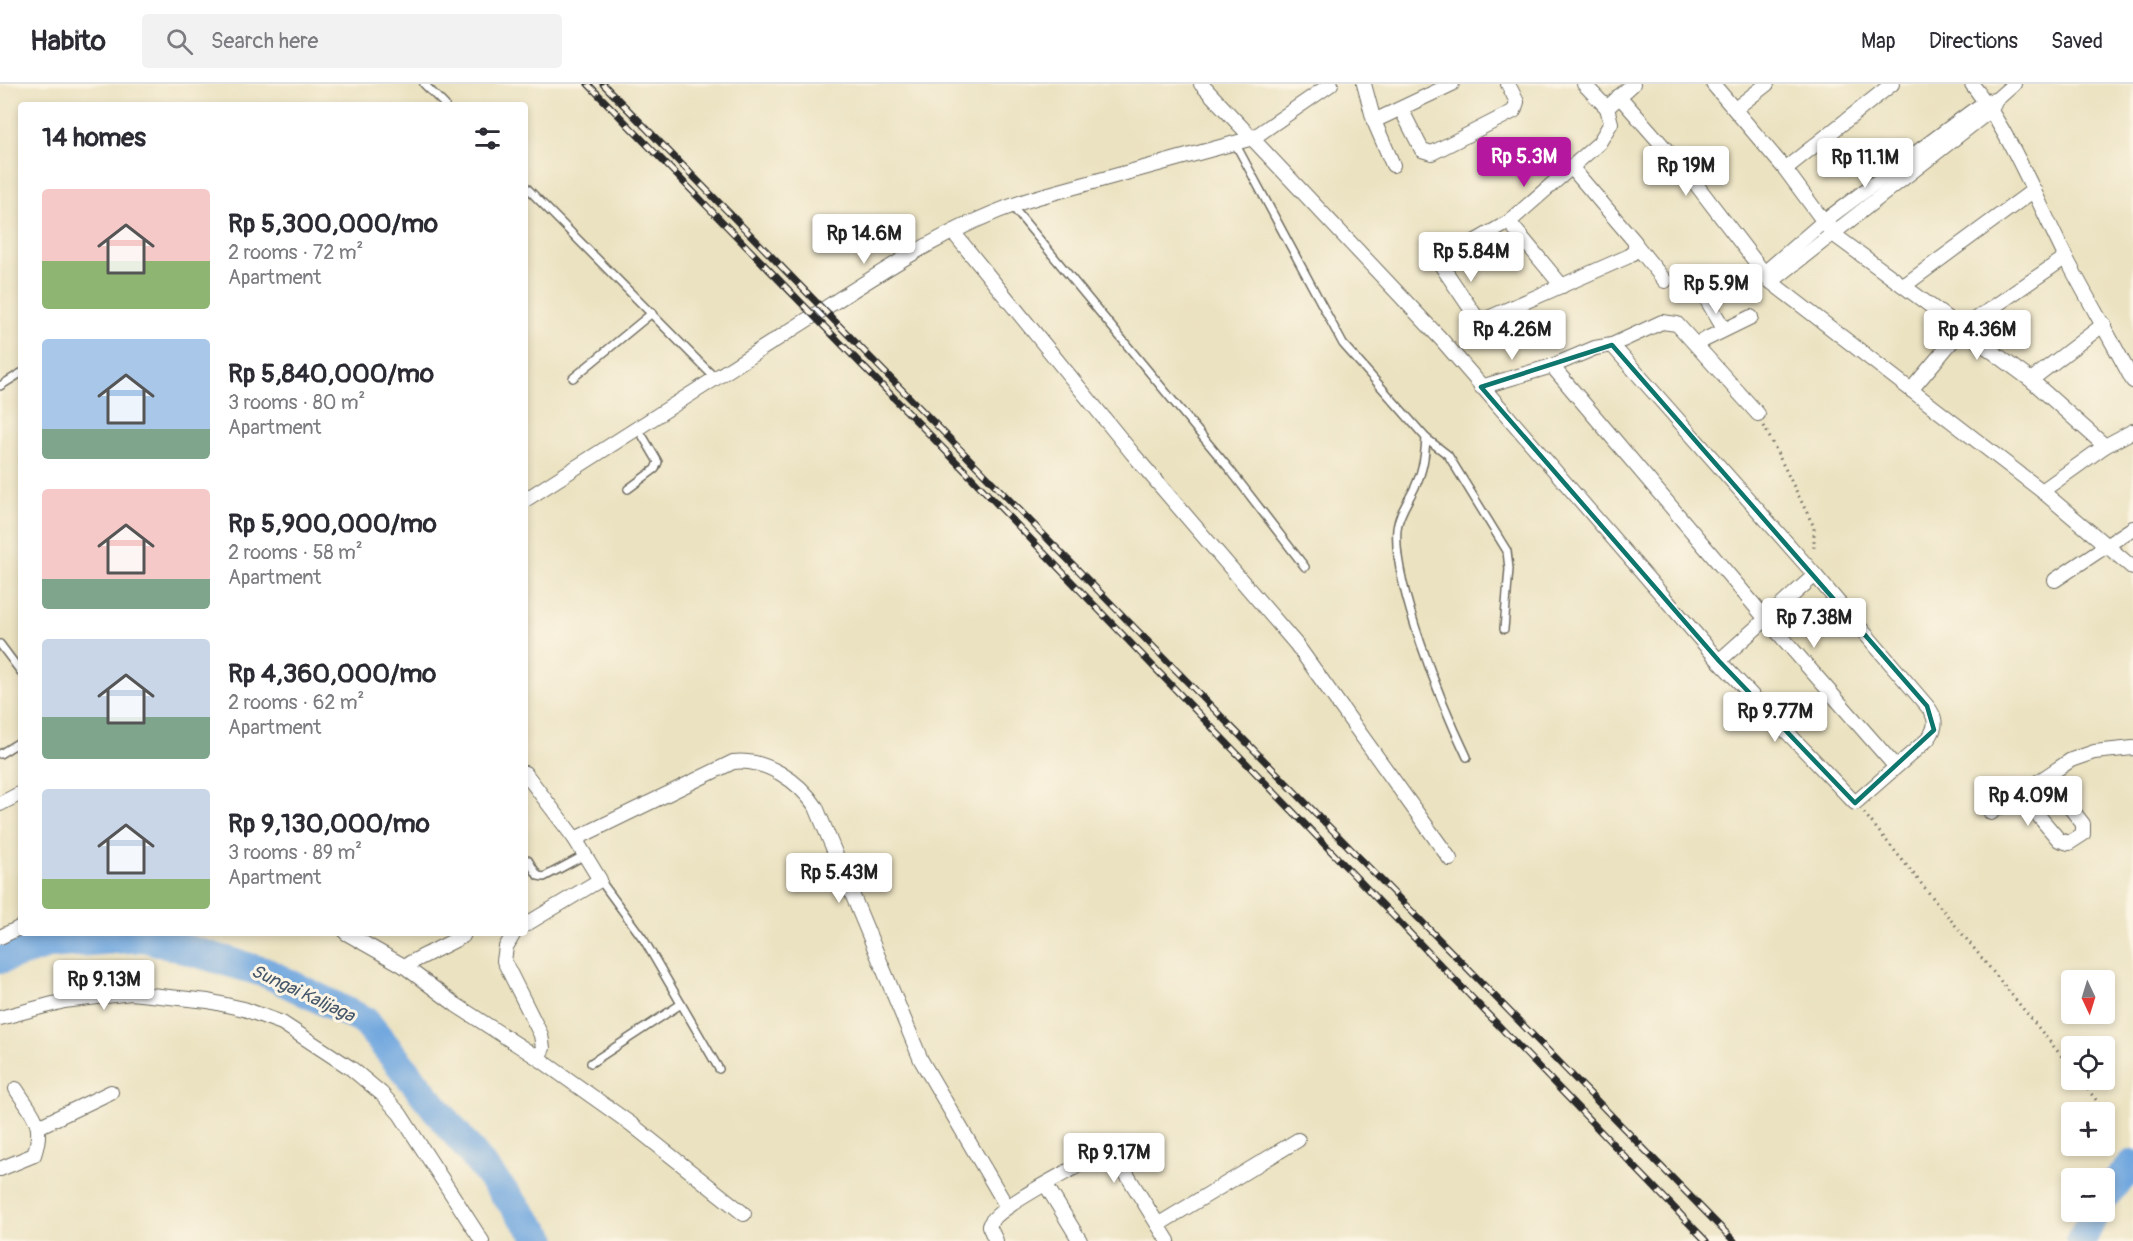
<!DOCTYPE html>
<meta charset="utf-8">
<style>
:root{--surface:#fff;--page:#f2f2f3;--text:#2b2b33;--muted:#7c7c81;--line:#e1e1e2;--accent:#b5179e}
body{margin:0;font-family:Pangolin,sans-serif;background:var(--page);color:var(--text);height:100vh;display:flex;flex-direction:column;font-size:22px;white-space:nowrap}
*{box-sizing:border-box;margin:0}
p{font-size:20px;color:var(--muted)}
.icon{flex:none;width:33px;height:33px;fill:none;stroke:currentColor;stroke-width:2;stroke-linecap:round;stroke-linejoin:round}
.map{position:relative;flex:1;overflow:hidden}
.drawer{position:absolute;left:18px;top:18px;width:510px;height:834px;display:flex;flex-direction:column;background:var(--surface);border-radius:6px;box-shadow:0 3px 9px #0003}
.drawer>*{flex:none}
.needle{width:39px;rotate:176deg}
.fabs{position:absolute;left:2061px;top:886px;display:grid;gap:12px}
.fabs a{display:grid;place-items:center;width:54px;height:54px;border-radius:6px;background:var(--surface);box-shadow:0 3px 9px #0003;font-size:30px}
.price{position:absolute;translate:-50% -51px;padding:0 14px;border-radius:6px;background:#fff;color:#222;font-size:20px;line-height:39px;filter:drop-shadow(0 2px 3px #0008)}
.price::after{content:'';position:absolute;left:50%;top:36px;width:18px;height:14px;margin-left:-9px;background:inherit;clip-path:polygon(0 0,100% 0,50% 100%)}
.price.on{background:var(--accent);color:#fff}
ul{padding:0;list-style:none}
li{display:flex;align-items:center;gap:18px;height:150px;padding:0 24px}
li span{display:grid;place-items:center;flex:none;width:168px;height:120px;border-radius:6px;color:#555}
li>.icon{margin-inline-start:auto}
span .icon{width:72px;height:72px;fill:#fffc;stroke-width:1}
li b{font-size:26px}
h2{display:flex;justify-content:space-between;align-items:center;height:72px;padding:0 24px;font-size:26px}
header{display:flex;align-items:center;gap:36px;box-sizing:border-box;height:84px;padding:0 30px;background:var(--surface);border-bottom:2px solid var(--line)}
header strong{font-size:28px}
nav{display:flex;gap:33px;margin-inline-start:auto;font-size:21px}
.search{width:420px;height:54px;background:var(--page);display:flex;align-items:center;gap:15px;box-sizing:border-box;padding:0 21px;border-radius:6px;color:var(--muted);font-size:22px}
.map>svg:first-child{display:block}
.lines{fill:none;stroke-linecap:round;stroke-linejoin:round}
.river{stroke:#71a7df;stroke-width:30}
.service-casing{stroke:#6e6b60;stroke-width:10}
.minor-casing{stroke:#6e6b60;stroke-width:16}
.path{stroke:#6e6b60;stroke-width:3;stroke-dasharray:1.5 4.5;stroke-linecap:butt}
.service{stroke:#fff;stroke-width:7}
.minor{stroke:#fff;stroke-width:14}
.rail-casing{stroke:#2b2b2b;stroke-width:7}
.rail{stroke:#fcf5e5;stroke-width:4.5;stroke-dasharray:14;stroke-linecap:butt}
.marked{fill:none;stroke:#0f766e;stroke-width:4.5;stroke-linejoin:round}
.labels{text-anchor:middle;stroke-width:6;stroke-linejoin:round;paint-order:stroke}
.water-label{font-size:18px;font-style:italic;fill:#44566a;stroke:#fcf5e5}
</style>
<header>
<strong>Habito</strong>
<div class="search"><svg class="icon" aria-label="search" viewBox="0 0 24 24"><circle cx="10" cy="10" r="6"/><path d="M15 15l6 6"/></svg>Search here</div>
<nav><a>Map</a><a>Directions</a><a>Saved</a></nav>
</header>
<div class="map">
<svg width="2133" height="1157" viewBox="0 0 2133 1157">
<rect width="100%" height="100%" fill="#fcf5e5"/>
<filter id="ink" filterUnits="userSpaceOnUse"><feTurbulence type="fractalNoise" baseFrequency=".0167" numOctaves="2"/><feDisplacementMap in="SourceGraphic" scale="12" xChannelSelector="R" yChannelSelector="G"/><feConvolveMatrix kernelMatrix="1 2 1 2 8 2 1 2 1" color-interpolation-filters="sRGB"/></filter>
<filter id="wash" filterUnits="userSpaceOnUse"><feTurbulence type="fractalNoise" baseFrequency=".008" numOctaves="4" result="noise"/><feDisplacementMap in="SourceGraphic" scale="24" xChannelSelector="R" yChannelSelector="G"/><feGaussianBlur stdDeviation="1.35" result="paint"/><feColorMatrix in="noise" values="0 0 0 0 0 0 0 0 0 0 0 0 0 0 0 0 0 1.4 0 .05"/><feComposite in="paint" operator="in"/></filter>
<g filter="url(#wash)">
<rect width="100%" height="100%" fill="#ebe2c1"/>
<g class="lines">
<!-- river -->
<g class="river">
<polyline points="0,875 49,860 144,853 267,889 365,937 543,1157"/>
<polyline points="2104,1112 2133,1081"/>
<polyline points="2081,1157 2095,1128"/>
</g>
</g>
</g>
<g filter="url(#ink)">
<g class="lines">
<defs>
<g id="service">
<polyline points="424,0 445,21"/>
<path d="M 1235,59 L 1343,260 L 1426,354 C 1425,372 1423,387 1415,403 C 1409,416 1398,431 1397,445 C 1392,499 1443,623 1467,673"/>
<polyline points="525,102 714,293"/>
<polyline points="1011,121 1231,387 1305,483"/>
<polyline points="573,294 652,229"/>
<polyline points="0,302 21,289"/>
<polyline points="1426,354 1448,371 1507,467 1509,485 1504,545"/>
<polyline points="628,405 655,385 658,378 638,344"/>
<polyline points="0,560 21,588"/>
<polyline points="0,670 21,657"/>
<polyline points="528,776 538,792 544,793 585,771"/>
<polyline points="600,796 644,856 719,985"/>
<polyline points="591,979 681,920"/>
</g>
<g id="minor">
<path d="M 1201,0 L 1441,255 L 1719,577 L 1855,719 L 1928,655 C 1937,643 1937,634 1927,622 L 1815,491"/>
<polyline points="1364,0 1374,37 1393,81"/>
<polyline points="1584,0 1607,24"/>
<polyline points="1713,0 1785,85 1833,150 2031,296 2105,362 2042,407"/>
<path d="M 1972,0 C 2012,52 2036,114 2065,172 C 2087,214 2111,255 2133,297"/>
<polyline points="1619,12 1692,95 1771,198 2042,407 2133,484"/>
<polyline points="1401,25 1422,66 1432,69 1514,27 1517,18 1508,0"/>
<polyline points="1735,25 1767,0"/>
<polyline points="1374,37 1452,0"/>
<polyline points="1572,84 1635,158 1635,167 1627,173 1486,235 1477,234 1439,178 1509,138 1599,59 1611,39 1607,24 1633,0"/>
<polyline points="1785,85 1892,0"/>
<polyline points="1509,138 1562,202"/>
<polyline points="953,148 1133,370 1296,560 1450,775"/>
<polyline points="1636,161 1665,197"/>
<polyline points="1763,190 1823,138 1971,28 1986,18 1994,16"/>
<polyline points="1771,198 1991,26 1996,16 2014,0"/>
<polyline points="1905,201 2034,106"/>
<polyline points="1708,218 1724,245"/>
<polyline points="1696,260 1751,233"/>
<polygon points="1612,261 1815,491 1766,535 1552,282 1595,264"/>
<polyline points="1612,261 1662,238 1677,240 1758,330"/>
<polyline points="2031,296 2104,240"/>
<polyline points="1481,303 1552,282"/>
<polyline points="1911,306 1963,244 2066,173"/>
<polyline points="2105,362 2133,347"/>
<path d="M 525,416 C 621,355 717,293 813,232 C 884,186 957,137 1038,113 L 1253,54 L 1331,0"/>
<polyline points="2055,496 2133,444"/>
<polyline points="1719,577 1766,535 1895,682"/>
<polyline points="525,689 575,755 600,796 525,841"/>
<polyline points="2021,711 2059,756 2069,759 2083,750 2083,740 2046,693"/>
<polyline points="0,720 21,709"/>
<polyline points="1991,729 2071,676 2094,668 2133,664"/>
<path d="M 575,755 L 733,678 C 765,674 799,697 816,723 L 921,976 L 1007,1123"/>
<polyline points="346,849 404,882 456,921 538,974 543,964 541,951 504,877 506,863 514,849"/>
<polyline points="0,853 21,843"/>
<polyline points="404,882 463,852 464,849"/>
<polyline points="0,934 64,917 131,909 208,917 244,925 282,939 352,985 382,1010 400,1030 482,1157"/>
<polyline points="538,974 631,1040 744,1130"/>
<polyline points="40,1042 111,1008"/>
<path d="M 0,1085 L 34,1071 C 45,1038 33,1032 16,1005"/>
<polyline points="1046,1101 1080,1157"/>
<polyline points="1159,1140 1298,1056"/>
<path d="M 996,1157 L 989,1142 C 994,1124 1075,1084 1094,1073 C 1104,1068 1112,1069 1119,1078 L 1168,1157"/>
</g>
</defs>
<!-- service casing -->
<use href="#service" class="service-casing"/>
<!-- minor casing -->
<use href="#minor" class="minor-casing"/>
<!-- path -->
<g class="path">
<polyline points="1764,342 1814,443 1814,468"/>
<polyline points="1864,729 2072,985"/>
<polyline points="2080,996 2110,1033"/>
</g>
<!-- service -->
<use href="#service" class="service"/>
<!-- minor -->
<use href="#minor" class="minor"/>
<defs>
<g id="rail">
<polyline points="588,0 971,393 1706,1157"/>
<polyline points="603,0 1734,1157"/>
</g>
</defs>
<!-- rail casing -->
<use href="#rail" class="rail-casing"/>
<!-- rail -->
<use href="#rail" class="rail"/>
</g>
</g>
<!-- marked area -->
<path class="marked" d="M 1612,261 L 1927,622 L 1934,646 L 1855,719 L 1719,577 L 1481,303 Z"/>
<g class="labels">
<!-- water labels -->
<g class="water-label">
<text transform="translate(303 909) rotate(25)" y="6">Sungai Kalijaga</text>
</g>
</g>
</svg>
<div class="fabs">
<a><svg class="needle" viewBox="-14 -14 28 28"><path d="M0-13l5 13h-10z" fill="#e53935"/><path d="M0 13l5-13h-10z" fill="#7c7c81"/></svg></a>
<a><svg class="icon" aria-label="locate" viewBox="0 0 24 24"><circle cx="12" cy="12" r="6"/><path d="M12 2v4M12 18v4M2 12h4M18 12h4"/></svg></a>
<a>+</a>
<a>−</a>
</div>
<b class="price on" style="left:1524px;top:104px">Rp 5.3M</b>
<b class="price" style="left:1865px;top:105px">Rp 11.1M</b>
<b class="price" style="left:1686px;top:113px">Rp 19M</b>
<b class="price" style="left:864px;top:181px">Rp 14.6M</b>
<b class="price" style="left:1471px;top:199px">Rp 5.84M</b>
<b class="price" style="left:1716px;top:231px">Rp 5.9M</b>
<b class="price" style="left:1512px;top:277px">Rp 4.26M</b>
<b class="price" style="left:1977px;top:277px">Rp 4.36M</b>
<b class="price" style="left:1814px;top:565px">Rp 7.38M</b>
<b class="price" style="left:1775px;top:659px">Rp 9.77M</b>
<b class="price" style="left:2028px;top:743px">Rp 4.09M</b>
<b class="price" style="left:839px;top:820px">Rp 5.43M</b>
<b class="price" style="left:104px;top:927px">Rp 9.13M</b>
<b class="price" style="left:1114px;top:1100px">Rp 9.17M</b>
<section class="drawer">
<h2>14 homes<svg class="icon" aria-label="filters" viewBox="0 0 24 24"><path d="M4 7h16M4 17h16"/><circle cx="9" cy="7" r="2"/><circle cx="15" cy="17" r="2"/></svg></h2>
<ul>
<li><span style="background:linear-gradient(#f6c9c9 60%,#8fb573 0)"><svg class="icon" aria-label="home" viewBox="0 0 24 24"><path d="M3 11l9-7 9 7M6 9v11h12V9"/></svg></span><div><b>Rp 5,300,000/mo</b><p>2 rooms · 72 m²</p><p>Apartment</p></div></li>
<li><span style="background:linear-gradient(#a9c7e8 75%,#7fa58c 0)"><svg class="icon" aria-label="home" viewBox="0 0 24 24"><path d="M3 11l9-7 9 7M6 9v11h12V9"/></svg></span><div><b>Rp 5,840,000/mo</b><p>3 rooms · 80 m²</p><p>Apartment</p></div></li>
<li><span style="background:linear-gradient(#f6c9c9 75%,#7fa58c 0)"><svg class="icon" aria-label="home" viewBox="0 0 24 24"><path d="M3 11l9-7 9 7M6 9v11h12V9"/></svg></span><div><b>Rp 5,900,000/mo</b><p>2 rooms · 58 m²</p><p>Apartment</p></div></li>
<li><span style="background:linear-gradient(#c9d6e8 65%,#7fa58c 0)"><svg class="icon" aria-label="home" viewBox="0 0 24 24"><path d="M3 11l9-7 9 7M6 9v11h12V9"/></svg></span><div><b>Rp 4,360,000/mo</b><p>2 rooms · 62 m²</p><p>Apartment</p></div></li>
<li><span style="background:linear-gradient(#c9d6e8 75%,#8fb573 0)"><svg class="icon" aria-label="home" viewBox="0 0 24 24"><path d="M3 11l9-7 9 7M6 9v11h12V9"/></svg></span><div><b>Rp 9,130,000/mo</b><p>3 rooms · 89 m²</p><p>Apartment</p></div></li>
</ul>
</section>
</div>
